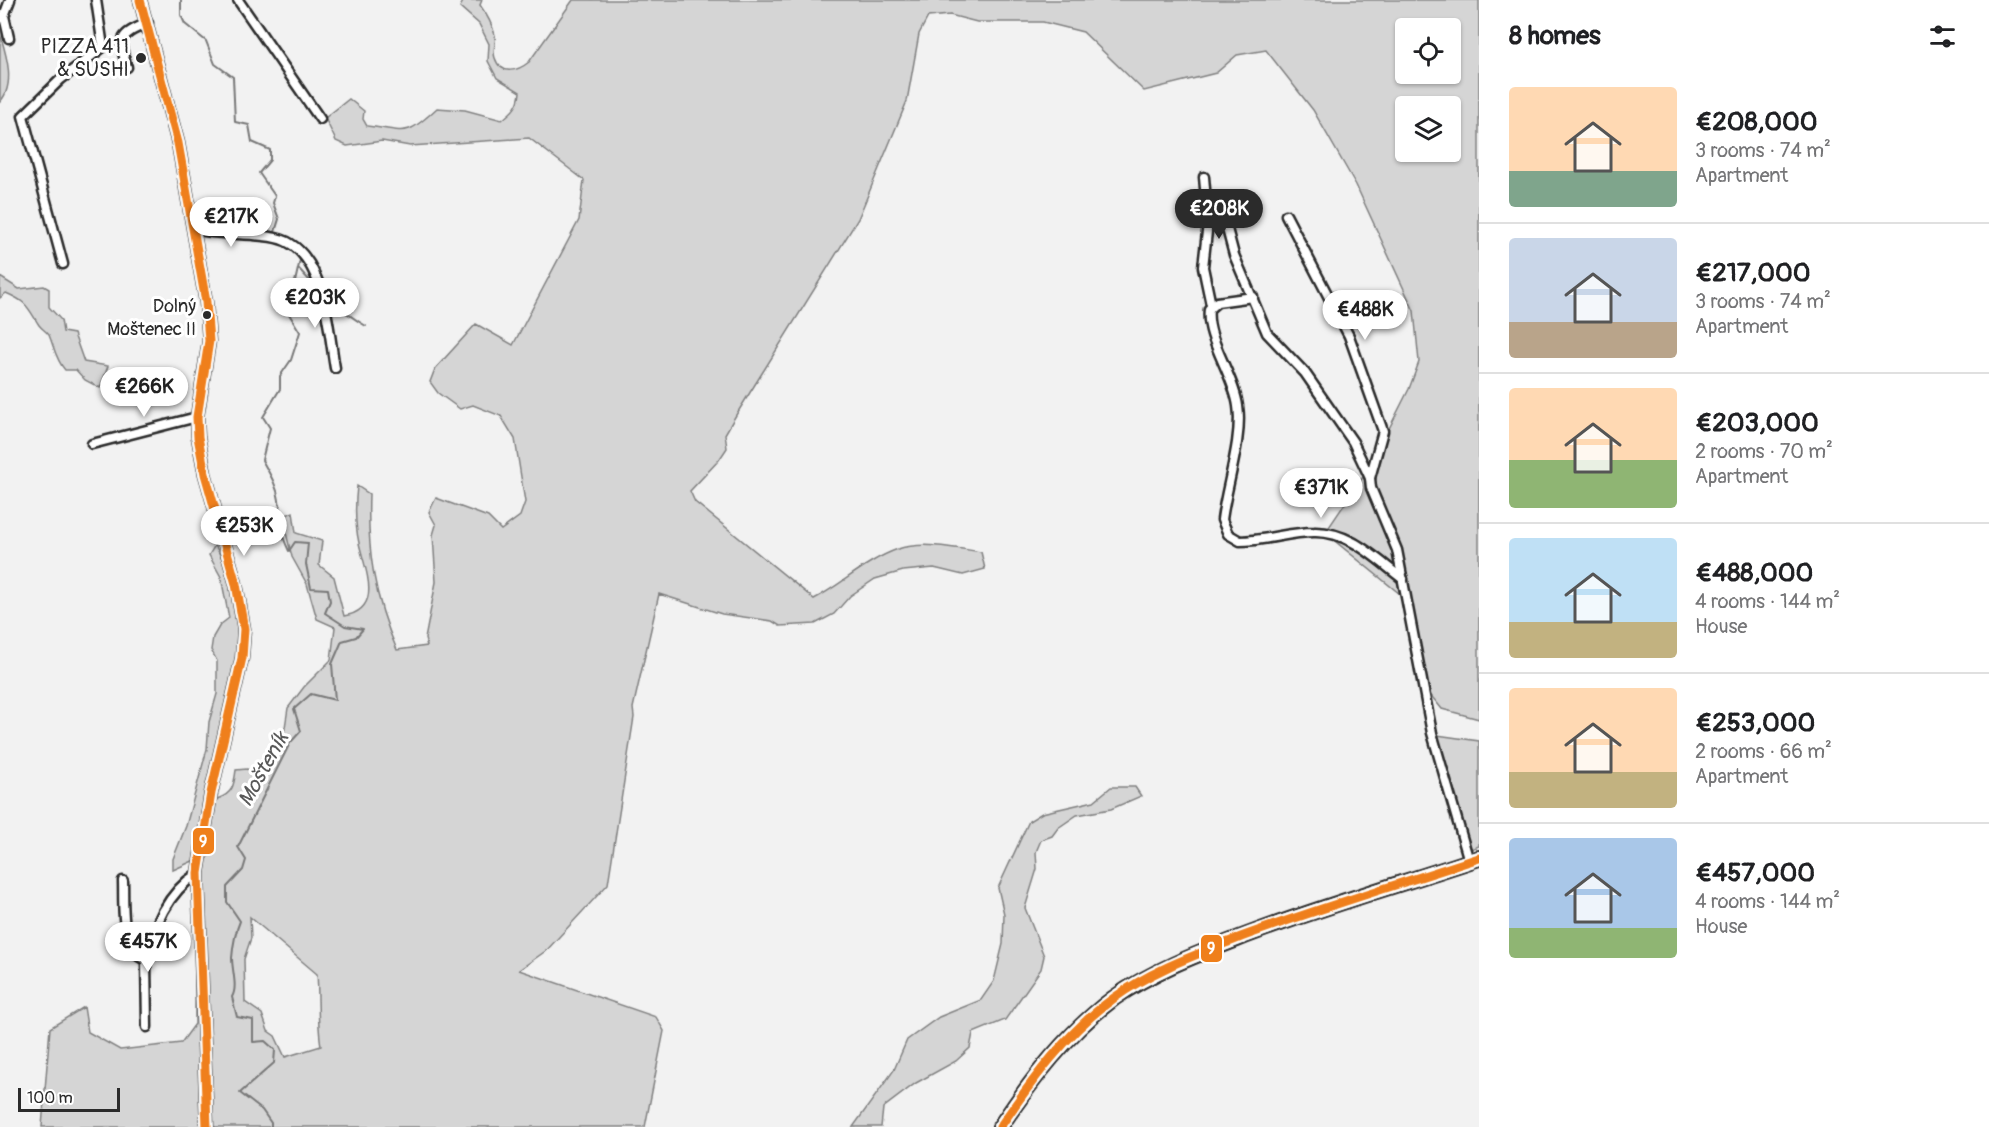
<!DOCTYPE html>
<meta charset="utf-8">
<style>
:root{--surface:#fff;--page:#f2f2f2;--text:#202124;--muted:#757577;--line:#e0e0e0;--accent:#2b2b2b}
body{margin:0;font-family:Pangolin,sans-serif;background:var(--page);color:var(--text);height:100vh;display:flex;flex-direction:column;font-size:22px;white-space:nowrap}
*{box-sizing:border-box;margin:0}
p{font-size:20px;color:var(--muted)}
.icon{flex:none;width:33px;height:33px;fill:none;stroke:currentColor;stroke-width:2;stroke-linecap:round;stroke-linejoin:round}
.map{position:relative;flex:1;overflow:hidden}
.drawer{display:flex;flex-direction:column;background:var(--surface);width:510px}
.drawer>*{flex:none}
.fabs{position:absolute;left:1395px;top:18px;display:grid;gap:12px}
.fabs a{display:grid;place-items:center;width:66px;height:66px;border-radius:6px;background:var(--surface);box-shadow:0 2px 4px #0004;font-size:30px}
.scale{position:absolute;left:18px;bottom:15px;width:102px;box-sizing:border-box;padding-left:6px;border:3px solid #2b2b2b;border-top:0;font-size:16px;line-height:21px;white-space:nowrap;color:#2b2b2b;-webkit-text-stroke:4px #fff;paint-order:stroke}
.price{position:absolute;translate:-50% -51px;padding:0 14px;border-radius:21px;background:#fff;color:#222;font-size:20px;line-height:39px;filter:drop-shadow(0 2px 3px #0008)}
.price::after{content:'';position:absolute;left:50%;top:36px;width:18px;height:14px;margin-left:-9px;background:inherit;clip-path:polygon(0 0,100% 0,50% 100%)}
.price.on{background:var(--accent);color:#fff}
ul{padding:0;list-style:none}
li{display:flex;align-items:center;gap:18px;height:150px;padding:0 30px}
li+li{border-top:2px solid var(--line)}
li span{display:grid;place-items:center;flex:none;width:168px;height:120px;border-radius:6px;color:#555}
li>.icon{margin-inline-start:auto}
span .icon{width:72px;height:72px;fill:#fffc;stroke-width:1}
li b{font-size:26px}
h2{display:flex;justify-content:space-between;align-items:center;height:72px;padding:0 30px;font-size:26px}
main{display:flex;flex:1;min-height:0}
.map>svg:first-child{display:block}
.green{fill:#d5d5d5;stroke:#808080;stroke-width:1.5;fill-rule:evenodd}
.lines{fill:none;stroke-linecap:round;stroke-linejoin:round}
.stream{stroke:#787878;stroke-width:2}
.minor-casing{stroke:#2b2b2b;stroke-width:13}
.tertiary-casing{stroke:#2b2b2b;stroke-width:15}
.primary-casing{stroke:#2b2b2b;stroke-width:18}
.minor{stroke:#fff;stroke-width:8}
.tertiary{stroke:#fff;stroke-width:10}
.primary{stroke:#fff;stroke-width:14}
.bus-1-casing{stroke:#fff;stroke-width:14}
.bus-1{stroke:#ef7f1a;stroke-width:9}
.poi-dot{fill:#2b2b2b;stroke:#fff;stroke-width:2}
.labels{text-anchor:middle;stroke-width:6;stroke-linejoin:round;paint-order:stroke}
.bus-label{font-size:18px;fill:#2b2b2b;stroke:#fff;text-anchor:end}
.poi-label{font-size:20px;fill:#2b2b2b;stroke:#fff;text-anchor:end}
.water-label{font-size:21px;font-style:italic;fill:#585858;stroke:#fff}
.line-badge{stroke:#fff;stroke-width:2}
.badge-label{font-size:16px;text-anchor:middle;font-weight:bold;fill:#fff}
</style>
<main>
<div class="map">
<svg width="1479" height="1127" viewBox="0 0 1479 1127">
<rect width="100%" height="100%" fill="#f2f2f2"/>
<filter id="ink" filterUnits="userSpaceOnUse"><feTurbulence type="fractalNoise" baseFrequency=".0167" numOctaves="2"/><feDisplacementMap in="SourceGraphic" scale="12" xChannelSelector="R" yChannelSelector="G"/><feConvolveMatrix kernelMatrix="1 2 1 2 8 2 1 2 1" color-interpolation-filters="sRGB"/></filter>
<g filter="url(#ink)">
<!-- green -->
<g class="green">
<path d="M 464,0 L 482,0 L 480,5 C 487,15 492,23 495,35 C 497,42 492,51 495,58 C 501,76 518,71 529,62 L 573,0 L 1479,0 L 1479,719 L 1442,709 L 1428,692 L 1411,603 L 1325,533 L 1369,468 L 1409,389 L 1419,362 L 1414,311 L 1356,185 L 1313,110 L 1266,50 L 1237,55 L 1216,73 L 1144,91 L 1083,32 L 1043,22 L 977,22 L 950,15 L 928,17 L 919,34 L 907,101 L 858,219 L 736,415 L 725,434 L 727,448 L 719,460 L 690,491 L 695,502 L 814,599 C 842,584 867,560 898,549 C 923,541 956,548 981,552 L 985,569 L 963,575 L 934,568 L 903,571 L 875,579 L 850,596 L 834,614 L 815,624 L 780,626 L 772,621 L 722,614 L 659,594 L 633,708 L 634,717 L 608,884 L 547,950 L 519,970 L 656,1017 L 664,1031 L 645,1127 L 42,1127 L 50,1028 L 84,1007 L 88,1032 L 120,1050 L 181,1043 L 195,1024 L 195,860 L 173,870 L 173,859 L 186,826 L 207,749 L 209,722 L 217,694 L 217,661 L 211,650 L 213,637 L 220,625 L 229,618 L 221,577 L 209,555 L 215,545 C 225,565 236,583 239,605 C 245,667 220,735 206,795 L 217,799 C 233,794 234,785 236,770 L 247,769 L 261,778 L 284,734 L 288,708 L 304,687 L 331,660 L 335,627 L 317,619 L 307,584 L 292,557 L 282,517 L 293,512 L 296,533 L 322,541 L 319,565 L 334,577 L 344,616 C 384,609 365,570 359,543 C 355,525 355,504 357,486 L 369,494 C 367,551 374,597 397,650 L 427,646 L 425,639 L 436,582 L 433,535 L 436,525 L 429,512 L 436,498 L 488,517 L 501,530 L 520,516 L 525,502 L 515,439 L 501,416 L 473,405 L 460,409 L 438,393 L 430,382 L 435,369 L 476,324 L 513,345 L 579,220 L 584,180 L 529,138 L 410,146 L 382,141 L 347,146 L 336,141 L 325,118 L 349,99 L 364,111 L 363,119 L 367,126 C 407,131 405,138 437,108 L 465,110 L 502,120 C 513,111 519,106 520,92 L 497,78 L 488,61 L 489,44 L 479,24 L 460,7 ZM 1406,28 L 1450,28 L 1450,74 L 1406,74 ZM 1406,106 L 1450,106 L 1450,152 L 1406,152 ZM 250,917 L 317,974 C 319,999 317,1022 321,1046 L 285,1057 L 275,1036 L 268,1031 L 262,1014 L 245,1002 L 244,959 L 251,938 Z"/>
<path d="M 0,34 C 6,54 16,84 0,102 Z"/>
<path d="M 0,277 L 19,289 L 44,286 L 49,289 L 49,307 L 61,320 L 63,332 L 74,334 L 84,362 L 108,366 L 100,388 L 85,380 L 76,370 L 65,370 C 56,360 54,347 49,335 C 46,331 42,329 39,325 C 27,306 27,302 6,293 L 0,298 Z"/>
<polygon points="1437,735 1479,741 1479,846 1471,849"/>
<polygon points="1111,787 1135,787 1141,796 1111,809 1077,815 1058,828 1052,836 1041,840 1036,852 1037,869 1025,908 1044,956 1041,969 1005,1020 973,1033 970,1048 956,1061 916,1083 883,1108 881,1127 853,1127 894,1070 907,1040 939,1017 981,1000 994,981 1003,944 1004,914 998,888 1029,821 1042,813 1094,801"/>
</g>
<g class="lines">
<!-- stream -->
<g class="stream">
<polyline points="181,0 181,15 185,24 206,41 215,64 233,77 235,122 249,125 252,142 270,150 270,160 259,173 275,196 273,203 279,219 274,235"/>
<polyline points="299,269 310,281 315,282"/>
<path d="M 324,288 C 334,305 349,316 366,326"/>
<path d="M 271,1127 L 271,1123 L 262,1110 L 240,1093 L 274,1063 L 275,1050 L 265,1041 L 253,1042 L 253,1020 L 237,1017 L 232,997 C 238,987 232,971 232,958 C 233,945 235,933 240,921 L 227,902 L 227,887 L 243,870 L 246,860 L 238,847 L 290,743 L 301,731 L 294,709 L 311,694 L 335,700 L 332,664 L 342,641 L 356,637 L 363,629 L 345,626 L 325,613 L 330,601 L 328,589 L 311,588 L 306,564 L 308,543 L 295,542 L 289,551 C 277,526 283,524 279,500 C 277,485 269,473 262,460 L 270,428 L 263,417 L 280,389 L 280,376 L 291,360 L 300,332 L 289,314 L 285,298 L 292,295 L 300,260 L 298,255"/>
</g>
<defs>
<g id="minor">
<polyline points="238,0 320,119"/>
<polyline points="9,38 4,16 10,0"/>
<path d="M 127,67 C 118,38 119,35 148,23"/>
<polyline points="1204,177 1208,223 1203,267 1211,305"/>
<polyline points="1286,215 1349,336 1383,431 1370,478"/>
<polyline points="1226,225 1234,255 1267,333 1305,373 1353,442 1370,478 1371,488 1397,550 1432,733 1469,861"/>
<path d="M 194,229 C 221,236 249,232 276,238 C 325,248 328,329 335,368"/>
<polyline points="63,264 23,116 61,79 103,47 96,0"/>
<path d="M 1253,297 L 1217,302 L 1209,309 C 1205,338 1234,375 1238,406 C 1243,439 1226,486 1222,520 L 1228,534 L 1240,541 C 1265,541 1289,532 1314,532 C 1350,531 1376,559 1403,579"/>
<polyline points="92,444 197,417"/>
<path d="M 123,881 C 124,905 119,951 146,960 C 154,925 167,893 198,873"/>
<polyline points="146,960 147,1027"/>
</g>
<polyline id="tertiary" points="140,0 178,143 206,302 209,341 197,417 198,437 205,474 236,584 244,629 242,658 211,793 198,873 207,1127"/>
<path id="primary" d="M 1000,1127 C 1032,1079 1067,1033 1114,998 C 1151,972 1195,955 1237,939 C 1317,908 1398,885 1479,858"/>
</defs>
<!-- minor casing -->
<use href="#minor" class="minor-casing"/>
<!-- tertiary casing -->
<use href="#tertiary" class="tertiary-casing"/>
<!-- primary casing -->
<use href="#primary" class="primary-casing"/>
<!-- minor -->
<use href="#minor" class="minor"/>
<!-- tertiary -->
<use href="#tertiary" class="tertiary"/>
<!-- primary -->
<use href="#primary" class="primary"/>
<defs>
<g id="bus-1">
<polyline points="140,0 178,143 206,302 209,341 197,417 198,437 205,474 236,584 244,629 242,658 211,793 198,873 207,1127"/>
<path d="M 1000,1127 C 1032,1080 1067,1032 1114,998 C 1152,970 1198,954 1241,937 C 1320,908 1400,884 1479,858"/>
</g>
</defs>
<!-- bus-1 casing -->
<use href="#bus-1" class="bus-1-casing"/>
<!-- bus-1 -->
<use href="#bus-1" class="bus-1"/>
</g>
</g>
<!-- markers -->
<g class="poi-dot">
<circle cx="141" cy="58" r="6"/>
<circle cx="207" cy="315" r="5"/>
</g>
<g class="labels">
<!-- bus labels -->
<g class="bus-label">
<text x="196" y="312">Dolný<tspan x="196" dy="23">Moštenec II</tspan></text>
</g>
<!-- poi labels -->
<g class="poi-label">
<text x="129" y="53">PIZZA 411<tspan x="129" dy="23">&amp; SUSHI</tspan></text>
</g>
<!-- water labels -->
<g class="water-label">
<text transform="translate(263 769) rotate(-61)" y="7">Mošteník</text>
</g>
</g>
<g class="line-badge">
<rect x="192" y="827" width="23" height="28" rx="6" fill="#ef7f1a"/>
<rect x="1200" y="934" width="23" height="29" rx="6" fill="#ef7f1a"/>
</g>
<g class="badge-label">
<text x="203" y="847">9</text>
<text x="1211" y="954">9</text>
</g>
</svg>
<div class="fabs">
<a><svg class="icon" aria-label="locate" viewBox="0 0 24 24"><circle cx="12" cy="12" r="6"/><path d="M12 2v4M12 18v4M2 12h4M18 12h4"/></svg></a>
<a><svg class="icon" aria-label="layers" viewBox="0 0 24 24"><path d="M12 4l9 5-9 5-9-5zM3 14l9 5 9-5"/></svg></a>
</div>
<div class="scale">100 m</div>
<b class="price on" style="left:1219px;top:240px">€208K</b>
<b class="price" style="left:231px;top:248px">€217K</b>
<b class="price" style="left:315px;top:329px">€203K</b>
<b class="price" style="left:1365px;top:341px">€488K</b>
<b class="price" style="left:144px;top:418px">€266K</b>
<b class="price" style="left:1321px;top:519px">€371K</b>
<b class="price" style="left:244px;top:557px">€253K</b>
<b class="price" style="left:148px;top:973px">€457K</b>
</div>
<section class="drawer">
<h2>8 homes<svg class="icon" aria-label="filters" viewBox="0 0 24 24"><path d="M4 7h16M4 17h16"/><circle cx="9" cy="7" r="2"/><circle cx="15" cy="17" r="2"/></svg></h2>
<ul>
<li><span style="background:linear-gradient(#ffd9b3 70%,#7fa58c 0)"><svg class="icon" aria-label="home" viewBox="0 0 24 24"><path d="M3 11l9-7 9 7M6 9v11h12V9"/></svg></span><div><b>€208,000</b><p>3 rooms · 74 m²</p><p>Apartment</p></div></li>
<li><span style="background:linear-gradient(#c9d6e8 70%,#b9a48a 0)"><svg class="icon" aria-label="home" viewBox="0 0 24 24"><path d="M3 11l9-7 9 7M6 9v11h12V9"/></svg></span><div><b>€217,000</b><p>3 rooms · 74 m²</p><p>Apartment</p></div></li>
<li><span style="background:linear-gradient(#ffd9b3 60%,#8fb573 0)"><svg class="icon" aria-label="home" viewBox="0 0 24 24"><path d="M3 11l9-7 9 7M6 9v11h12V9"/></svg></span><div><b>€203,000</b><p>2 rooms · 70 m²</p><p>Apartment</p></div></li>
<li><span style="background:linear-gradient(#bfe0f5 70%,#c2b280 0)"><svg class="icon" aria-label="home" viewBox="0 0 24 24"><path d="M3 11l9-7 9 7M6 9v11h12V9"/></svg></span><div><b>€488,000</b><p>4 rooms · 144 m²</p><p>House</p></div></li>
<li><span style="background:linear-gradient(#ffd9b3 70%,#c2b280 0)"><svg class="icon" aria-label="home" viewBox="0 0 24 24"><path d="M3 11l9-7 9 7M6 9v11h12V9"/></svg></span><div><b>€253,000</b><p>2 rooms · 66 m²</p><p>Apartment</p></div></li>
<li><span style="background:linear-gradient(#a9c7e8 75%,#8fb573 0)"><svg class="icon" aria-label="home" viewBox="0 0 24 24"><path d="M3 11l9-7 9 7M6 9v11h12V9"/></svg></span><div><b>€457,000</b><p>4 rooms · 144 m²</p><p>House</p></div></li>
</ul>
</section>
</main>
